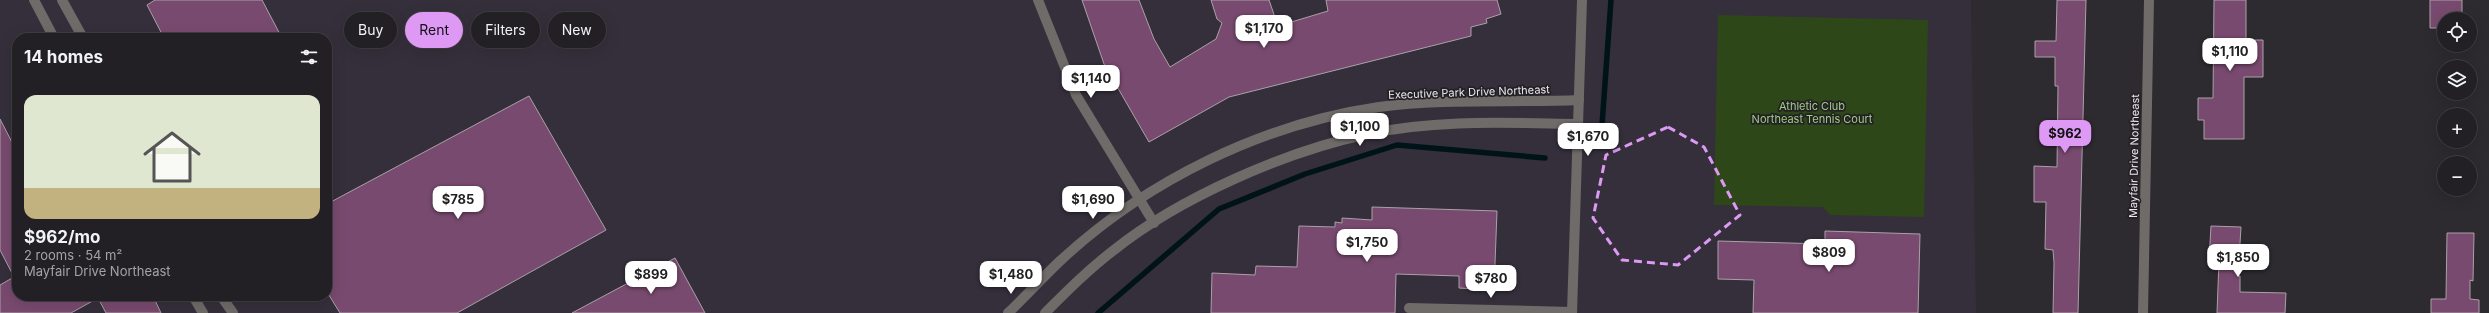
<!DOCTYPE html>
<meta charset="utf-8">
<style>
:root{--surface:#222024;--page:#2a282c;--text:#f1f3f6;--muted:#a2a3a6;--line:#3f3e41;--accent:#dd99f4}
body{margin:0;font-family:Inter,sans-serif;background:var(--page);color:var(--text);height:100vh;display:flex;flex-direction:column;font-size:15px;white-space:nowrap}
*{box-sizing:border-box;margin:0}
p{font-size:13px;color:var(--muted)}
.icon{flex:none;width:22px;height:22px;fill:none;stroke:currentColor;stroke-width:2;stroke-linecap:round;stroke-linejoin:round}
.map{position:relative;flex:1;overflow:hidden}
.panel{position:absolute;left:12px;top:33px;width:320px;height:268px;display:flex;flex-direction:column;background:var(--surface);border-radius:16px;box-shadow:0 4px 16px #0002,0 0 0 1px var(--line)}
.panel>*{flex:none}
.hud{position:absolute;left:344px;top:12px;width:380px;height:36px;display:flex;gap:8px}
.controls{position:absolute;left:2437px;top:12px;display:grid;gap:8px}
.controls a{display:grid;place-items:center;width:40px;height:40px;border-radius:50%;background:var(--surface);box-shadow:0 4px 16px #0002,0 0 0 1px var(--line);font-size:20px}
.price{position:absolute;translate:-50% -34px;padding:0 9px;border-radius:8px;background:#fff;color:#222;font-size:13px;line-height:26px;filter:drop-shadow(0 1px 2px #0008)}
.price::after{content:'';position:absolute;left:50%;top:24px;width:12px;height:9px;margin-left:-6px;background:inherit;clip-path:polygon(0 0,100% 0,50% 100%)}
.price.current{background:var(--accent);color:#111}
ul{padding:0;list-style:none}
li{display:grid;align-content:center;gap:8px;height:212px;padding:0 12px}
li+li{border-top:1px solid var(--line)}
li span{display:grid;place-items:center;height:124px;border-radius:12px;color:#555}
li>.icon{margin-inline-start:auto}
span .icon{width:72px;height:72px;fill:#fffc;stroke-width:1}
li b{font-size:17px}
h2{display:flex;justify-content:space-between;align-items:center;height:48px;padding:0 12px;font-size:17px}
.tag{padding:0 14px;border-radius:18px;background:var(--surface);box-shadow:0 4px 16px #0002,0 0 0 1px var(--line);font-size:14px;line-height:36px}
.tag.current{background:var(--accent);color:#111}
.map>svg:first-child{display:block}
.built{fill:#352f3b;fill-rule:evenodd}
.green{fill:#2e4719}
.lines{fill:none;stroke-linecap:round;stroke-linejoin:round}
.stream{stroke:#001319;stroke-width:5.5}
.building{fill:#784a6f;stroke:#aaa1a7}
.minor{stroke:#6f6b69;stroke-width:10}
.marked{fill:none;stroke:#dd99f4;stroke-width:3;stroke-dasharray:8 5;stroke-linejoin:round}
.labels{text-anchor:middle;stroke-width:3.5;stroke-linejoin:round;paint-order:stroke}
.street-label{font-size:11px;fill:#eae8ec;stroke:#232026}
.park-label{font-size:11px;fill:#a1cd83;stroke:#232026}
</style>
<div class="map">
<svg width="2489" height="313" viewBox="0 0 2489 313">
<rect width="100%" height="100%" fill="#2d2a30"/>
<!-- built -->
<path class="built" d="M 0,0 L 1971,0 L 1976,313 L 0,313 ZM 17,38 L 327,38 L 327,296 L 17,296 Z"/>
<!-- green -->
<polygon class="green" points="1718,15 1928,20 1924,217 1830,215 1823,207 1714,205"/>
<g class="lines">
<!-- stream -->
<g class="stream">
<polyline points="1603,139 1601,139 1611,0"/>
<polyline points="1098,313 1219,209 1305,174 1397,145 1545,158"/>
</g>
</g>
<!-- building -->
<g class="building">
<polygon points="155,0 262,0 282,38 164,38 147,5"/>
<polygon points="1082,0 1139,0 1154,39 1170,67 1216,39 1222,23 1217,19 1211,0 1269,0 1278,26 1328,11 1326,0 1497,0 1501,14 1486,19 1487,23 1471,27 1471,36 1229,97 1149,142 1104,64"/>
<polygon points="2057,0 2086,0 2078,313 2053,313 2054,263 2053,250 2045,249 2046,202 2034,202 2034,166 2057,167 2058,86 2055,86 2055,57 2035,57 2035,41 2056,41"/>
<polygon points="2214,0 2246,0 2246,40 2263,40 2263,77 2244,77 2244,139 2204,139 2204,120 2198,120 2198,98 2213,98"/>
<polygon points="2430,0 2462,0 2462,19 2444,19 2444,28 2430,28"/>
<polygon points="529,96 606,230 457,313 340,313 327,292 327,204"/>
<polygon points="0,119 17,152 17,296 153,296 161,313 106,313 98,298 71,313 0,313 0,285 14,277 0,250"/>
<polygon points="1372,207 1497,211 1494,290 1459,288 1459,276 1396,274 1395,313 1211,313 1212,273 1255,275 1256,266 1297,267 1299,226 1335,227 1335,222 1342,223 1342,218 1372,220"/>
<polygon points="2211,226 2241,227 2238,276 2240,276 2240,292 2286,293 2285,313 2217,313 2219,261 2209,261"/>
<polygon points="1825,231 1920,234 1918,313 1753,313 1754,280 1718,279 1718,241 1825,244"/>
<polygon points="2447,233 2474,233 2473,281 2470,280 2470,299 2479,300 2479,313 2431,313 2431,299 2446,299"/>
<polygon points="675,258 705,313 572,313"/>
</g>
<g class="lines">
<!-- minor -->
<g class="minor">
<polyline points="34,0 54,38"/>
<polyline points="62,0 83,38"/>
<polyline points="1038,0 1076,95 1154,223"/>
<polyline points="193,296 203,313"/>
<polyline points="221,296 233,313"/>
<polyline points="1409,308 1572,312"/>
<path d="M 1008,313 C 1026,296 1042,278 1060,261 C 1146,181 1262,124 1379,107 C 1445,98 1513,103 1579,100"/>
<path d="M 1045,313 C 1067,291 1089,269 1114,250 C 1179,198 1286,151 1368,134 C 1437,119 1508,123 1578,124"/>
<polyline points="1572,313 1582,0"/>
<polyline points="2143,313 2149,0"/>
</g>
</g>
<!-- marked area -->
<path class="marked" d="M 1668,127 L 1704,147 L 1740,215 L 1678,265 L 1622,260 L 1593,218 L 1606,155 Z"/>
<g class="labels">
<!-- street labels -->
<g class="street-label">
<text transform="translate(1469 92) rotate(-2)" y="4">Executive Park Drive Northeast</text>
<text transform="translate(2134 156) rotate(-89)" y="4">Mayfair Drive Northeast</text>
</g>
<!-- park labels -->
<g class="park-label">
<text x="1812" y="110">Athletic Club<tspan x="1812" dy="13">Northeast Tennis Court</tspan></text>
</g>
</g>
</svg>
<div class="controls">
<a><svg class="icon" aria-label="locate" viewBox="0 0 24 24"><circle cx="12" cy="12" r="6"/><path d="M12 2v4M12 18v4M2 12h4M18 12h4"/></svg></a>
<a><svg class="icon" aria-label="layers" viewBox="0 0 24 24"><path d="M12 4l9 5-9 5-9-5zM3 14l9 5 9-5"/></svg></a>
<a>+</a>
<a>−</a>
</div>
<b class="price" style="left:1264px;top:49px">$1,170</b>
<b class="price" style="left:2230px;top:72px">$1,110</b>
<b class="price" style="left:1091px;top:99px">$1,140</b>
<b class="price" style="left:1360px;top:147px">$1,100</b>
<b class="price current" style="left:2065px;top:154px">$962</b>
<b class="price" style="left:1588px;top:157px">$1,670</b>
<b class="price" style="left:458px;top:220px">$785</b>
<b class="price" style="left:1093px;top:220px">$1,690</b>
<b class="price" style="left:1367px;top:263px">$1,750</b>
<b class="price" style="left:1829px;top:273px">$809</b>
<b class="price" style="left:2238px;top:278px">$1,850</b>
<b class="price" style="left:651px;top:295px">$899</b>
<b class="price" style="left:1011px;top:295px">$1,480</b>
<b class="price" style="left:1491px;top:299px">$780</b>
<div class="hud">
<a class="tag">Buy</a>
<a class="tag current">Rent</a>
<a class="tag">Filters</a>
<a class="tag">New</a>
</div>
<section class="panel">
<h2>14 homes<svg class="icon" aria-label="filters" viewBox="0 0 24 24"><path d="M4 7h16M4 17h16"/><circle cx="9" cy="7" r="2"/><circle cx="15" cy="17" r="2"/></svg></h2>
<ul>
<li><span style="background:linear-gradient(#dfe7d0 75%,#c2b280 0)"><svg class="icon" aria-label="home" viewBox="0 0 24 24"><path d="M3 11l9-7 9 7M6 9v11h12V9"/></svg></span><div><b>$962/mo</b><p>2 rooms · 54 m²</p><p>Mayfair Drive Northeast</p></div></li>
</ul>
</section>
</div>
